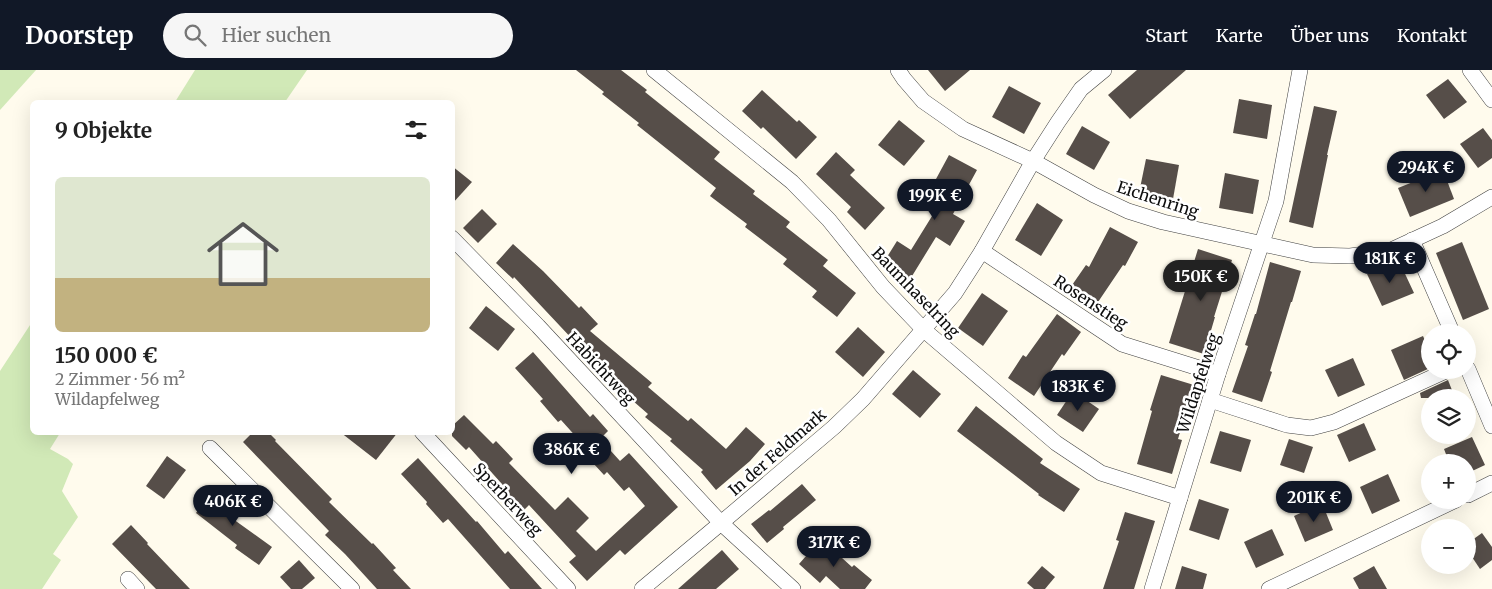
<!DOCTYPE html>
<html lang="de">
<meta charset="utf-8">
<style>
:root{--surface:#fff;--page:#f6f6f6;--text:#222;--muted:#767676;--line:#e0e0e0;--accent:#111827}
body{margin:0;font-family:Merriweather,serif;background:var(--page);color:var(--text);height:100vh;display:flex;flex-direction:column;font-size:19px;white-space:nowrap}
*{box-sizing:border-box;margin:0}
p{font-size:16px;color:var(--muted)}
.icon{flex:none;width:28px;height:28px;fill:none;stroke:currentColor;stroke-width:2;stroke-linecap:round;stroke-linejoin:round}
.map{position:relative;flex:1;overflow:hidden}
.side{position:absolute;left:30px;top:30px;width:425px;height:335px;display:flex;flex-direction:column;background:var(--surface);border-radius:8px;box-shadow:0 5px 20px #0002}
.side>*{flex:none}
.controls{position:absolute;left:1421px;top:254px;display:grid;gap:10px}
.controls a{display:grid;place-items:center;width:55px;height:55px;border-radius:50%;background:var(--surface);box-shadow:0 5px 20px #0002;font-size:25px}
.price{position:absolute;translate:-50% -42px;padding:0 11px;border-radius:18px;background:var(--accent);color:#fff;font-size:16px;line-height:32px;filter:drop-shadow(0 1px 2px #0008)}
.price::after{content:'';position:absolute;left:50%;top:30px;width:15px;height:11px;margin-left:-8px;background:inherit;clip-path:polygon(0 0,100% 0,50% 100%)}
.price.selected{background:#222;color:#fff}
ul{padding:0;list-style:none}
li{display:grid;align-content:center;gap:10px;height:265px;padding:0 25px}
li+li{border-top:1px solid var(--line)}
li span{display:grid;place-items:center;height:155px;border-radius:8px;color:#555}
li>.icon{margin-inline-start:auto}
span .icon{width:90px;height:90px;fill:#fffc;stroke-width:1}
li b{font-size:21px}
h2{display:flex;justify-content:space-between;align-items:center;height:60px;padding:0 25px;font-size:21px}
header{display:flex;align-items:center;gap:30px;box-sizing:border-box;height:70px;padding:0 25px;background:var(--accent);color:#fff}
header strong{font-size:24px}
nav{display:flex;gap:28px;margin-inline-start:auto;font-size:18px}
.search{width:350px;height:45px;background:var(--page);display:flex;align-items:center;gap:12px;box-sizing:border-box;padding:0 18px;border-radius:28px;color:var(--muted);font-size:19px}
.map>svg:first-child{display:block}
.green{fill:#d1e9b7}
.building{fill:#564e49}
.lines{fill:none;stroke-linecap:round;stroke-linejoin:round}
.minor-casing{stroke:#404040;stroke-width:16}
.minor{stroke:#fff;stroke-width:15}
.labels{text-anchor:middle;stroke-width:5;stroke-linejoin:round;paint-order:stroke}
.street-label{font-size:16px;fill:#0d0d0d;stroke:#fff}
</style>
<header>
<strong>Doorstep</strong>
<div class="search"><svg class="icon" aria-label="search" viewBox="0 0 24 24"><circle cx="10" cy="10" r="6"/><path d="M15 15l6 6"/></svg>Hier suchen</div>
<nav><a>Start</a><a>Karte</a><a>Über uns</a><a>Kontakt</a></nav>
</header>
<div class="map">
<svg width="1492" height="519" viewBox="0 0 1492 519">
<rect width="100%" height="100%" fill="#fffbed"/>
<!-- green -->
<g class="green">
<polygon points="0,0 36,0 0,40"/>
<polygon points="195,0 307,0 285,32 175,32"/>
<polygon points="32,252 32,362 60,363 50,379 68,389 73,394 62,421 78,447 53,484 61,490 42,519 0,519 0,301"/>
</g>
<!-- building -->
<g class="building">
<polygon points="576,0 621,0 647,20 645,22 720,82 714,89 755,121 753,124 790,152 786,157 828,190 823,196 856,223 837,247 812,227 817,221 783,194 787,189 745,157 747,154 710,126 716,118 637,55 639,53 602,24 604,22"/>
<polygon points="928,0 970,0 945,21"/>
<polygon points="1137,0 1186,0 1130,49 1108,25"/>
<polygon points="1448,9 1467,32 1444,49 1426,25"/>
<polygon points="1009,16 1041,33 1024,64 992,47"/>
<polygon points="762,20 797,52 799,50 817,67 796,89 763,57 761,59 742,41"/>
<polygon points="1239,29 1272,35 1267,69 1233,63"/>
<polygon points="1314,36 1337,41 1327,85 1328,85 1313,158 1289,152"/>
<polygon points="899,50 925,71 904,96 878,75"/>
<polygon points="1082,56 1110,72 1094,100 1066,84"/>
<polygon points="1483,58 1492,70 1492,88 1478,98 1460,74"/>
<polygon points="836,82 855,100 850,105 885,138 865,160 847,142 851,137 816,104"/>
<polygon points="949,85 977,100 953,144 965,151 950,176 936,167 909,211 882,195 897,171 911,180 950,117 936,109"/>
<polygon points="1146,89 1179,95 1173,129 1139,123"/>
<polygon points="452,96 472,112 452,134"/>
<polygon points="1443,100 1454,129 1410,147 1398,118"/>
<polygon points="1225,103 1259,110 1253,144 1219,138"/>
<polygon points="1037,133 1063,150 1041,186 1015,170"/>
<polygon points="482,139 497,154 478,173 463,158"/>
<polygon points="1110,157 1138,172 1125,196 1123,195 1096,235 1070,218 1086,195 1089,197"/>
<polygon points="1462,172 1489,239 1463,250 1436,183"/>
<polygon points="513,174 543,201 579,238 581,236 598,254 590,261 652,313 648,317 688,351 691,348 726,379 746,357 765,374 750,391 716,420 701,402 703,400 670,371 672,369 645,347 648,344 617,317 620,314 590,288 514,207 513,209 496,193"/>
<polygon points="1198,179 1232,190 1214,247 1215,247 1204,284 1169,273"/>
<polygon points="1399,191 1414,223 1382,236 1367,204"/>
<polygon points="1270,192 1301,201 1292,232 1291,232 1270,301 1272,302 1262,332 1232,322 1248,276 1245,275 1255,244 1256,244"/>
<polygon points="982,223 1008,241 983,276 958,258"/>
<polygon points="486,236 515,259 498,281 469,258"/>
<polygon points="1057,244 1081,262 1064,286 1062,284 1034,326 1008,308 1023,285 1026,287"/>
<polygon points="858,257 885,282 863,307 835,282"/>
<polygon points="1423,266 1430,282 1430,298 1404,310 1391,280"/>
<polygon points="533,282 590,347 593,344 608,361 600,369 620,391 629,383 678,437 625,485 620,480 587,511 569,492 576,486 529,435 522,442 506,425 509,422 469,377 466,380 452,366 452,356 464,345 493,374 496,371 513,389 509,393 555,440 568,427 589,448 576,461 596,481 645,436 629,417 624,421 607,402 604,405 593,393 597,390 561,350 558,352 540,331 543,329 515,298"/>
<polygon points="1353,288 1365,315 1338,327 1325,300"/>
<polygon points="913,300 941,324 920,348 892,324"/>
<polygon points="1161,305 1194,315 1178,369 1182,370 1172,404 1137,394 1152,341 1150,340"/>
<polygon points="1448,310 1455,328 1421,328 1420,323"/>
<polygon points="1073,321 1099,339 1083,362 1057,345"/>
<polygon points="976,336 1043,389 1040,393 1080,419 1064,442 1038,425 1039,424 957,361"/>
<polygon points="1364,353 1376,380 1349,392 1337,365"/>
<polygon points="1220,361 1251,370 1241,402 1210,393"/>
<polygon points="253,362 268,362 276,370 275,371 332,429 329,432 372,474 373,473 396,498 393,500 411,519 377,519 345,484 325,465 329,461 243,372"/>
<polygon points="340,362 398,362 376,390"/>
<polygon points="1472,367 1485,395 1468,403 1468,392 1449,392 1444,379"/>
<polygon points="1289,369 1313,377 1304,403 1280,395"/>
<polygon points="167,386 186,400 164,429 146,416"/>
<polygon points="418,388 476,452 477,451 505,484 508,481 542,519 510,519 448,449 443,453 426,434 427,432 401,404"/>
<polygon points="1388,404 1400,431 1372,444 1360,417"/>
<polygon points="802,414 816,430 783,457 784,459 767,473 751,454 769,440 770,441"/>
<polygon points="213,420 240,440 233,449 272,477 259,495 235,478 237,475 196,443"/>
<polygon points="1199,429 1229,439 1219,470 1189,460"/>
<polygon points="1322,433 1333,460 1305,472 1294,446"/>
<polygon points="1125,442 1155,451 1134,519 1103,519 1119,471 1116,470"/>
<polygon points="131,455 148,473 147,474 190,519 156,519 112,474"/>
<polygon points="1272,459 1284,485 1256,498 1244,472"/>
<polygon points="1482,463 1492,477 1492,490 1480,499 1468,481 1468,473"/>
<polygon points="821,469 852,497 854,495 872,510 865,519 840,519 826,506 820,513 799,494"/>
<polygon points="722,480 739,499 716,519 678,519"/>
<polygon points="299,490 315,508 302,519 291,519 280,507"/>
<polygon points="1042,496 1055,507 1045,519 1034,519 1027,513"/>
<polygon points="1182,496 1207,504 1203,519 1175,519"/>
<polygon points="1374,496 1387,519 1359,519 1353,508"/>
</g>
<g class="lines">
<defs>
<g id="minor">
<polyline points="654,0 792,112 829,150 883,217 924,260 1056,373 1101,403 1180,428"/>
<polyline points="898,0 904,9 923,31 963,59 1033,91 1094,125 1128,141 1163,152 1313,185 1350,186 1389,181 1443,156 1492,127"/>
<polyline points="1470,0 1492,30"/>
<polyline points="452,168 538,256 721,453 793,519"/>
<polyline points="1412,170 1452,262"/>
<polyline points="982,181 1122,274 1218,304"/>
<polyline points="1468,299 1492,356"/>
<polyline points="1210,330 1287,355 1311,358 1334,352 1448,300"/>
<polyline points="422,362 568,519"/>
<polyline points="210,378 352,519"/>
<polyline points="1468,425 1492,413"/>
<polyline points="128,509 137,519"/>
<polyline points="642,519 721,453 834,357 863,329 955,223 982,181 1033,91 1058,52 1081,19 1104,0"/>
<polyline points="1152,519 1218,304 1276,131 1300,0"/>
<polyline points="1269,519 1456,430"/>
</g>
</defs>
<!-- minor casing -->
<use href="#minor" class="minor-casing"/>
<!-- minor -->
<use href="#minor" class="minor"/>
</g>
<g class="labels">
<!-- street labels -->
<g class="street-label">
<text transform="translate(1158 129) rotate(18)" y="6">Eichenring</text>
<text transform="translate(916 222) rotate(46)" y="6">Baumhaselring</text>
<text transform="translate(1091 232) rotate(33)" y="6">Rosenstieg</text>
<text transform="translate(601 298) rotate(47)" y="6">Habichtweg</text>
<text transform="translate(1198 313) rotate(-72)" y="6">Wildapfelweg</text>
<text transform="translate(777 382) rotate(-41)" y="6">In der Feldmark</text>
<text transform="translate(508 429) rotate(47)" y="6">Sperberweg</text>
</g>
</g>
</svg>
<div class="controls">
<a><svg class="icon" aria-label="locate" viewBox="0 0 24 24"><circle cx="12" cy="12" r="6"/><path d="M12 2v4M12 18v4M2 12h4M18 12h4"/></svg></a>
<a><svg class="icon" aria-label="layers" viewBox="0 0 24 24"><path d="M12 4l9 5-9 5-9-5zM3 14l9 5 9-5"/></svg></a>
<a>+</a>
<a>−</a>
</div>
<b class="price" style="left:1426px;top:123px">294K €</b>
<b class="price" style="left:935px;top:151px">199K €</b>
<b class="price" style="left:1390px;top:214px">181K €</b>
<b class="price selected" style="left:1201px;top:232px">150K €</b>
<b class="price" style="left:1078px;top:342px">183K €</b>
<b class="price" style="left:572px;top:405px">386K €</b>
<b class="price" style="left:1314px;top:453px">201K €</b>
<b class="price" style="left:233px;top:457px">406K €</b>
<b class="price" style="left:834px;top:498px">317K €</b>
<section class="side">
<h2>9 Objekte<svg class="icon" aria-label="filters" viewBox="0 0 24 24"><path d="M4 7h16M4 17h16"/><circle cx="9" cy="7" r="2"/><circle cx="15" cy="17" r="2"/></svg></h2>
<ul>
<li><span style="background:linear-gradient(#dfe7d0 65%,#c2b280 0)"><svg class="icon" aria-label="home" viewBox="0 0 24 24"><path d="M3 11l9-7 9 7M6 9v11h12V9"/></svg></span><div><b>150 000 €</b><p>2 Zimmer · 56 m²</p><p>Wildapfelweg</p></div></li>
</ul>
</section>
</div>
